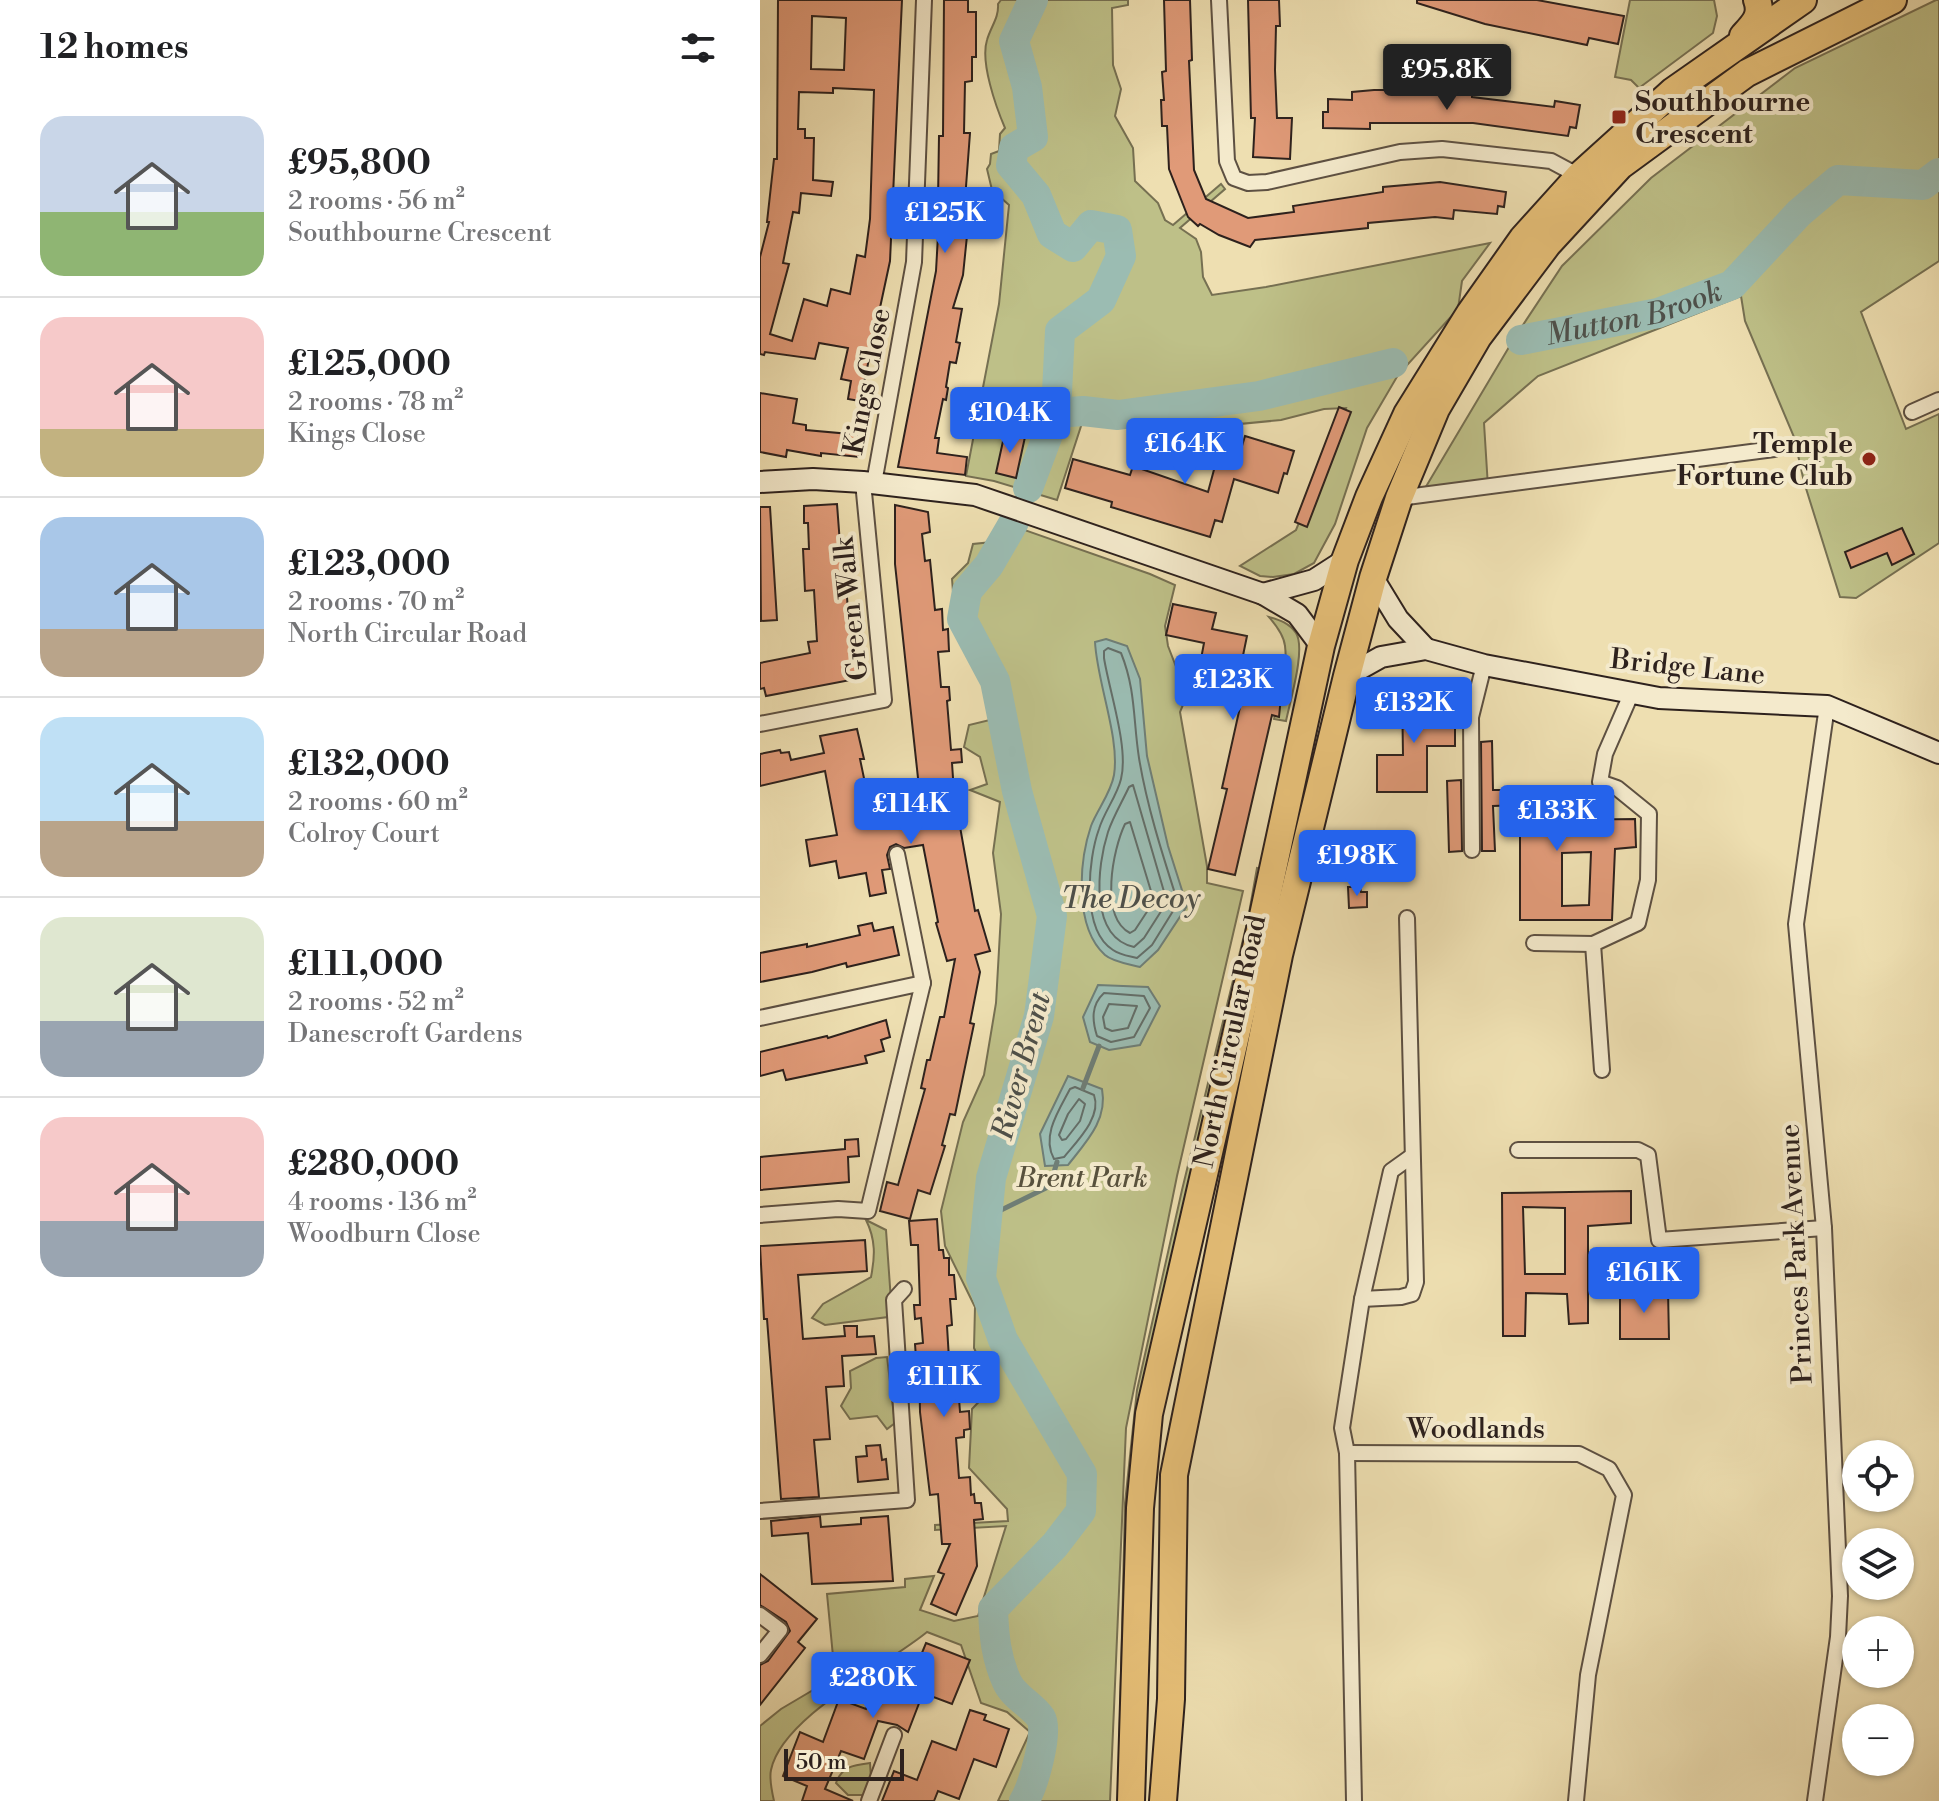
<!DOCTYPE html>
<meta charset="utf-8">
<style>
:root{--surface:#fff;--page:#f6f6f6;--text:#202124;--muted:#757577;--line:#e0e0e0;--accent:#2563eb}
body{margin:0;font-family:"Libre Bodoni",serif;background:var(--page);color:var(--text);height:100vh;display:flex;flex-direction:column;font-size:30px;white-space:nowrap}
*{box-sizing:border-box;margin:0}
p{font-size:26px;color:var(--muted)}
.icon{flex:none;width:44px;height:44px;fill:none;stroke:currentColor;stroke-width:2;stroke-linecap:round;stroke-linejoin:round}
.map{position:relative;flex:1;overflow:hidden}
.drawer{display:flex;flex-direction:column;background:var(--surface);width:760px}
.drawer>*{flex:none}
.buttons{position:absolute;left:1082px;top:1440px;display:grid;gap:16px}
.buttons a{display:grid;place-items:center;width:72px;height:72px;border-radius:50%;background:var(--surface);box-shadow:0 2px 6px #0004;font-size:40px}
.scale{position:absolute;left:24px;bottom:20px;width:120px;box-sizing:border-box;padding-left:8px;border:4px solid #2d211d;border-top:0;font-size:22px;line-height:28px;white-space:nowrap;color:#2d211d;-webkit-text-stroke:6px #f4eacc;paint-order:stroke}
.price{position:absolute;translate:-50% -68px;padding:0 18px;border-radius:8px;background:var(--accent);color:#fff;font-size:26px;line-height:52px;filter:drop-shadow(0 2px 4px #0008)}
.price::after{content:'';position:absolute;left:50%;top:48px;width:24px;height:18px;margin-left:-12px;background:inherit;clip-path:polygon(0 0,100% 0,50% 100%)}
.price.on{background:#222;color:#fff}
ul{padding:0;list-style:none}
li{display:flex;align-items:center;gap:24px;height:200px;padding:0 40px}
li+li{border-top:2px solid var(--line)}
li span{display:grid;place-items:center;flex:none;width:224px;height:160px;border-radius:24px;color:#555}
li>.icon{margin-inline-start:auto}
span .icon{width:96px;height:96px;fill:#fffc;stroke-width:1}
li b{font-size:34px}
h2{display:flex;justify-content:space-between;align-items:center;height:96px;padding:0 40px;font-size:34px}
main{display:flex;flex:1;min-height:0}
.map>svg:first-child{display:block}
.green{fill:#bec088;stroke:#767052;stroke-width:2}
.water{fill:#9bbcb2;stroke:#6f7e76;stroke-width:2}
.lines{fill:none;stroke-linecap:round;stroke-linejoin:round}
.shore{stroke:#646e68;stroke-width:2}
.stream{stroke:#6f7e76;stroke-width:5}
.river{stroke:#9bbcb2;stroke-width:30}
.building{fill:#e09a78;stroke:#2d211d;stroke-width:2;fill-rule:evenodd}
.street-casing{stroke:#5d5042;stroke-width:18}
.secondary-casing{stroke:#2d211d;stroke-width:24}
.highway-casing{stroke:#2d211d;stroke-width:30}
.street{stroke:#f4eacc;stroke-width:14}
.secondary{stroke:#f4eacc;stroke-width:20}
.highway{stroke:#e7c078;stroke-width:26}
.poi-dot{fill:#8f2418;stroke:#f4eacc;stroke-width:3}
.labels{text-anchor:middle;stroke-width:8;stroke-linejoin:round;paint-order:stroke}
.poi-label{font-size:28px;font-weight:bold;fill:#2d211d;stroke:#f4eacc;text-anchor:start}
.street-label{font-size:28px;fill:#2d211d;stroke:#f4eacc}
.park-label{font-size:28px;font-style:italic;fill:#58513d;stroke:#f4eacc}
.water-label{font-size:30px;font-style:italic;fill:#4e504a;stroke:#f4eacc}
</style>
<main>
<section class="drawer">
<h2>12 homes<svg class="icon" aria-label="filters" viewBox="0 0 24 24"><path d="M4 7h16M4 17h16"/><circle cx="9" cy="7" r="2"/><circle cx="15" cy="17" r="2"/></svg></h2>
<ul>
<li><span style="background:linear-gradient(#c9d6e8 60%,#8fb573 0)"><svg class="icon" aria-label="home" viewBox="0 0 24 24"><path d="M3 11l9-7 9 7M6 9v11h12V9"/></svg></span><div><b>£95,800</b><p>2 rooms · 56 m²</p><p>Southbourne Crescent</p></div></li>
<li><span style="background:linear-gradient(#f6c9c9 70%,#c2b280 0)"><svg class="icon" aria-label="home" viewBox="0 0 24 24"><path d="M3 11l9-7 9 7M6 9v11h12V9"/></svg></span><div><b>£125,000</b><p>2 rooms · 78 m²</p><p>Kings Close</p></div></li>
<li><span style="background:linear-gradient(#a9c7e8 70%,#b9a48a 0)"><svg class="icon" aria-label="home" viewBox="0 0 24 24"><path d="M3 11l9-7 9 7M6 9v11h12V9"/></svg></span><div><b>£123,000</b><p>2 rooms · 70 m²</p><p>North Circular Road</p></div></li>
<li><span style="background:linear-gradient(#bfe0f5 65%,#b9a48a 0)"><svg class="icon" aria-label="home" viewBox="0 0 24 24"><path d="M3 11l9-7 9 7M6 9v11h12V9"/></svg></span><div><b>£132,000</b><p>2 rooms · 60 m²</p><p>Colroy Court</p></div></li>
<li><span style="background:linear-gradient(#dfe7d0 65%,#9aa5b1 0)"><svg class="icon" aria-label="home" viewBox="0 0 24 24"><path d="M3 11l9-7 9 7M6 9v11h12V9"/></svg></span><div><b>£111,000</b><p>2 rooms · 52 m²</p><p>Danescroft Gardens</p></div></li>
<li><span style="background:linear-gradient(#f6c9c9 65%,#9aa5b1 0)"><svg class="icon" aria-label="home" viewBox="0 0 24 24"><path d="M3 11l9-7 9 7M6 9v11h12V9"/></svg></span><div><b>£280,000</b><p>4 rooms · 136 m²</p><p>Woodburn Close</p></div></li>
</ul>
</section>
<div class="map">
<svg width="1179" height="1801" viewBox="0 0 1179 1801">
<rect width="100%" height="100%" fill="#eedfb1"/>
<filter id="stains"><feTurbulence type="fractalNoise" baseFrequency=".0025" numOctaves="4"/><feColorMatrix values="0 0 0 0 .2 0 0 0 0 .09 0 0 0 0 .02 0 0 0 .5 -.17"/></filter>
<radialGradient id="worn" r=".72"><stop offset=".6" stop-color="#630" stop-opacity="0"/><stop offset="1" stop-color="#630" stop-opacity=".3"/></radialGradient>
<!-- green -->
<g class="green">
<path d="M 241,0 L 368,0 L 368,5 L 352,8 L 353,65 L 361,89 L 355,116 L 373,148 L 375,181 L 398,203 L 405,220 L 413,225 L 461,184 L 465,189 L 420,228 L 436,239 L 441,252 L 443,277 L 452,295 L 506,287 L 730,243 L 702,281 L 698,309 L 638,375 L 607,428 L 575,524 L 554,563 L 534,574 L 513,577 L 500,576 L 480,566 L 536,530 L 586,408 L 564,409 L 521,420 L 428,429 L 375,429 L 324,417 L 297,500 L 234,481 L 206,476 L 239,304 L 249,205 L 232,190 L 227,169 L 230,164 L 231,154 L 239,151 L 240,134 L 245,128 C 236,107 220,62 227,40 C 231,26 239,18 238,4 Z"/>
<polygon points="870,0 954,0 957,16 953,33 879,88 871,80 855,77"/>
<polygon points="1176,0 1179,0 1179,261 1101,312 1146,429 1179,414 1179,543 1096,598 1080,597 1044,482 1034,437 985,321 981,296 778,376 724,423 728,487 661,495 755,337 802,266 891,178 1035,68"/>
<path d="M 239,521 L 390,574 L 415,585 L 405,626 L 408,646 L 427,695 L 420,712 L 447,866 L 447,883 L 483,891 L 417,1176 L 366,1428 L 350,1801 L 238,1801 L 270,1732 L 247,1712 L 221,1703 L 201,1645 L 167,1632 C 127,1665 22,1717 11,1770 C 9,1779 12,1792 14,1801 L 0,1801 L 0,1726 L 21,1709 L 75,1677 L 67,1594 L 145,1587 L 145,1579 L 174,1576 L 160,1610 L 194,1621 L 218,1616 L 246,1526 L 175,1530 L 175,1525 L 248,1521 L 247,1509 L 209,1468 L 212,1409 L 232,1388 L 214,1348 L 215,1307 L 185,1246 L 181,1211 L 203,1122 L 224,1075 L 236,1003 L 241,914 L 233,853 L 240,802 L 210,790 L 227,784 L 220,757 L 204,747 L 209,725 L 234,719 L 232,687 L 195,617 L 192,579 L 208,563 L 213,544 L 232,542 Z"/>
<path d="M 509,617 C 520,620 529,623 536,633 C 546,649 530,701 526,721 L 514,719 C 520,697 528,669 525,646 C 524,635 516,625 509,617 Z"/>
<polygon points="497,868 502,869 422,1219 358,1801 365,1503 377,1390 422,1190 488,919"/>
<path d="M 106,1220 L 126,1230 L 131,1301 L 128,1317 L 65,1325 L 52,1318 L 63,1304 L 111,1277 C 115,1257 116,1240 106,1220 Z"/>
<polygon points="127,1357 135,1423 127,1429 117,1416 90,1419 81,1406 91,1388 90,1371 116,1358"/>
<path d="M 110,1763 L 111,1779 L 104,1795 L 88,1795 L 76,1783 C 82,1766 94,1765 110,1763 Z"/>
</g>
<!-- water -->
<g class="water">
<path d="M 346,639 L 367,646 L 380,679 L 387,756 L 408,846 L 427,906 L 398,950 L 380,967 C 369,964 353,962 345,955 C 314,927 319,862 331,826 C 337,810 351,793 354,775 C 360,738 337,682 335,642 Z"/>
<polygon points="338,985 388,987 400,1006 380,1045 349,1050 330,1042 323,1017"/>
<path d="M 308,1076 L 342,1089 C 348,1120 326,1142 308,1165 L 285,1166 L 280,1134 Z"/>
</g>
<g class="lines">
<!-- shore -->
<g class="shore">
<path d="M 348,648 L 361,653 C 376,690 373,720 379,758 C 387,807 403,856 418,903 L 392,945 L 377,958 C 369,956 360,955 353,950 C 321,930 328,859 339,829 C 344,812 357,796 361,779 C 369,748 349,690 344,658 L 344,651 Z"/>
<path d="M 373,785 L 407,902 L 384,938 L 374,947 C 329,937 337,866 348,832 C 353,817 362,802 369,787 Z"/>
<path d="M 370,822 L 394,901 L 375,930 L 370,933 C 339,917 353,849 365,824 Z"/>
<path d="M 344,993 L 384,996 L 390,1008 L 374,1037 L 351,1042 L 337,1036 C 332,1020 331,1005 344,993 Z"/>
<polygon points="349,1004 377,1006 368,1028 352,1031 345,1028 343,1017"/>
<path d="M 315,1087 L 334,1095 C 342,1117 317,1141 304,1157 L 294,1159 C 281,1136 299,1110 310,1089 Z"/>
<polygon points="319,1099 325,1104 320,1121 306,1139 302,1140 299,1135 308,1114"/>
</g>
<!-- stream -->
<g class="stream">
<polyline points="323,1088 339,1046"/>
<polyline points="227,1217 290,1186 297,1162"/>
</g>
<!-- river -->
<g class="river">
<path id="s1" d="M 761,340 L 898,313 L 972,285 L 1039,213 L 1078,180 L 1163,185 L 1179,173"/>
<polyline points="296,413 323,411 358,415 499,396 633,363"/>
<polyline points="268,488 296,413 300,331 341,300 361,256 357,230 331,225 313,247 292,234 276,195 251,165 254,148 273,137 267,87 254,41 273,0"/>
<path d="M 254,522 L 229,565 L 207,591 L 202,619 L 235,681 L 257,791 L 292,916 L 279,1016 L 231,1178 L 221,1278 L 243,1340 L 322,1474 L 321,1511 L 295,1545 L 233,1609 C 234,1636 236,1658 247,1682 C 254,1697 272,1705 281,1718 C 289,1731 273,1788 264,1801"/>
</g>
</g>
<!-- building -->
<g class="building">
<path d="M 18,0 L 142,0 L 130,261 L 100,401 L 88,399 L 91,381 L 81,379 L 88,348 L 59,343 L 55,359 L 5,352 L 4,355 L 0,354 L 0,257 L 9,222 L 7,222 L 14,159 L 17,159 ZM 52,16 L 86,18 L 84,70 L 51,69 ZM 73,88 L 114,90 L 110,219 L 105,257 L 97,255 L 90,294 L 71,289 L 67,306 L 44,299 L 32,341 L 10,334 L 29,264 L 23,263 L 33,212 L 39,213 L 41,193 L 71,196 L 73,182 L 53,180 L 54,138 L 45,138 L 45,129 L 38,129 L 39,92 L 73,93 Z"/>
<polygon points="184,0 208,0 208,12 216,12 216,57 212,57 212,81 205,82 204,133 210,133 205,200 201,200 201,227 208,226 203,275 193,308 202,309 196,342 200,343 196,363 190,362 186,387 188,388 186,400 183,399 175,438 179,438 177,453 207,457 205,475 138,467 176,271 180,200 178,200 179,136 183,136"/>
<polygon points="404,0 430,0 432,60 429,61 434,170 446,199 488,218 534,212 533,206 623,192 623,187 680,182 746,192 744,207 738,206 737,214 694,210 693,219 675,217 608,223 608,228 495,240 490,247 459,235 440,224 438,226 428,217 409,169 407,126 402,126 401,100 404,100 402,72 406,71"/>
<polygon points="488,0 519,0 520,26 516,26 515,70 517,118 532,118 530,159 493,157 495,118 491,118"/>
<polygon points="657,0 777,0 864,16 858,44 829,38 827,45 725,24 657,3"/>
<polygon points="614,90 634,90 634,95 712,94 712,97 794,107 795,101 820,105 816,128 810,127 808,136 713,123 610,123 610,129 563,128 563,112 568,112 568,99 592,100 592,92"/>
<polygon points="0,393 37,399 33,423 46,425 46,430 101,435 99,457 61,453 61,456 27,450 26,457 0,452"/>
<polygon points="579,407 591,412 547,527 535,522"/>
<polygon points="245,432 265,437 256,478 236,473"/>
<polygon points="485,436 534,451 527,474 524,473 518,493 474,479 462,522 455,520 450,537 351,507 352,502 305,488 313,459 370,475 373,466 448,492 462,440 482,446"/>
<polygon points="77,504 83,584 86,584 89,624 101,678 6,696 4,688 0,689 0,663 50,653 48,642 57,641 54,590 45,591 43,549 49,549 48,523 44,523 44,506"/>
<polygon points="135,505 168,512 170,532 162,534 165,561 170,560 175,610 182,609 183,630 188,629 189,651 178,652 181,687 189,687 190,700 187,701 191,750 201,749 202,762 192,763 194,793 215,911 218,910 230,951 215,955 220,972 210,1023 214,1024 195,1115 190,1114 182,1145 185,1146 170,1194 158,1190 150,1219 120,1211 127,1182 138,1185 165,1089 161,1088 167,1060 170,1060 180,1017 184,1017 195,959 187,961 176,923 178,922 163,845 144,848 136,844 130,847 127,855 130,869 122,870 126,893 110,896 106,873 79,878 76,861 50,866 46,840 77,835 65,771 0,786 0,754 20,750 21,753 29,752 31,760 64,753 60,736 97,729 104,759 100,759 105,783 98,785 103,809 111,808 113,815 157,809 157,807 161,806 135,564"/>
<polygon points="0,507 10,507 17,620 1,621"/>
<polygon points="1142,528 1154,554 1132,565 1127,553 1091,568 1085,552"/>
<polygon points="413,604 456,613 452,629 487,636 479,675 510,679 512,665 524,666 519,717 512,715 475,875 448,869 467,789 462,788 480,707 478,705 441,697 448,661 441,659 444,643 406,635"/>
<polygon points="661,689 661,694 679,694 680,727 695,727 695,746 667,746 667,792 617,792 617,755 643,755 642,690"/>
<path d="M 732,741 L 733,790 L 792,790 L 795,820 L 875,819 L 876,847 L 855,849 L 852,920 L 760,920 L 760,805 L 733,806 L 735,851 L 722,851 L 721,742 ZM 831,852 L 829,905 L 802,906 L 802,853 Z"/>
<polygon points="701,780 702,851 689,852 687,781"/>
<polygon points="588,887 600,887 601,892 607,892 607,907 589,908"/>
<polygon points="112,923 114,931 133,927 139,955 87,967 86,963 52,972 0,982 0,953 47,944 47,947 100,935 98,926"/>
<polygon points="126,1020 130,1037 121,1040 124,1051 105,1056 107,1063 26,1080 23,1070 0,1076 0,1052 67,1036 68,1038"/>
<polygon points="98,1139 99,1156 88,1157 89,1182 0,1190 0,1157 85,1149 85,1140"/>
<path d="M 871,1191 L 871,1223 L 828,1226 L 828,1323 L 809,1324 L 807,1294 L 766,1293 L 765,1336 L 743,1336 L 742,1193 ZM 763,1207 L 805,1208 L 805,1274 L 765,1274 Z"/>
<polygon points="177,1219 179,1250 183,1250 184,1258 189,1258 189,1275 194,1275 196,1299 190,1299 192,1325 187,1326 189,1359 196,1358 200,1412 209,1411 210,1429 204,1430 204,1437 196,1438 199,1478 210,1477 211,1495 214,1494 215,1503 221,1503 223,1519 214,1520 217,1566 196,1615 171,1604 184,1574 178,1572 190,1544 182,1544 178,1494 170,1495 160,1412 159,1358 156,1358 155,1344 163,1343 161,1318 155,1319 154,1305 160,1305 158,1245 151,1245 149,1221"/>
<polygon points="105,1240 107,1271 38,1275 43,1339 85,1336 84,1326 97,1326 97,1337 114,1336 116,1354 82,1356 84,1386 66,1387 70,1439 54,1440 59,1497 21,1499 7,1319 4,1319 0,1246"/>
<polygon points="908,1290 909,1339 860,1339 860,1291"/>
<polygon points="120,1445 122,1460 126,1459 128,1479 98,1482 96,1457 107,1456 106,1446"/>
<polygon points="60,1516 61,1527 101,1524 101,1518 128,1516 133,1581 52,1584 48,1533 12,1536 11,1521"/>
<polygon points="0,1574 57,1619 38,1642 45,1648 0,1705 0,1665 8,1661 30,1631 26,1622 0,1605"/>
<polygon points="166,1643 210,1660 192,1704 163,1693 148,1732 137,1725 118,1721 104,1759 81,1751 65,1789 93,1801 42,1801 47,1786 23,1776 40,1732 63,1742 79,1699 106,1709 121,1671 150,1682"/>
<polygon points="210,1710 226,1715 224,1720 249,1729 236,1767 214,1759 199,1799 178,1791 174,1801 122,1801 134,1771 157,1780 172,1741 196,1750"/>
</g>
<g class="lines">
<defs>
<g id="street">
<polyline points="459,0 467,161 474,178 488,183 507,182 640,152 682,149 791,161 819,176"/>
<polyline points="1152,412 1179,400"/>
<polyline points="114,483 154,262 164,0"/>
<polyline points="639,498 1014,449"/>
<polyline points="0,724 124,700 103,482"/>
<polyline points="712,850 711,717 724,665"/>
<polyline points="774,943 833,944"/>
<polyline points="0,1018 163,983"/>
<polyline points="842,1070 833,944 878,923 888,880 889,814 857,788 840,782 845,754 872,692"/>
<polyline points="758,1150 878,1150 888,1155 899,1240 1064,1228"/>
<polyline points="0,1215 78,1209 108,1211 163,983 137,854"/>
<polyline points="602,1299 641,1297 652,1294 656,1282 647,918"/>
<polyline points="587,1453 819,1454 849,1469 864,1495 828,1675 816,1801"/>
<polyline points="0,1511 147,1500 134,1300 144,1289"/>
<polyline points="0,1615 20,1630 0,1655"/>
<polyline points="109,1801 134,1735"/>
<polyline points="594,1801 587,1453 582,1428 602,1299 631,1171 652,1156"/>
<polyline points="1055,1801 1078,1637 1080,1596 1064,1228 1036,924 1067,706"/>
</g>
<g id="secondary">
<polyline points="0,482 53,479 103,482 215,495 503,594 537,614 561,646"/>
<polyline points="613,578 638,619 666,649"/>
<polyline points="503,594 554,580 585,560"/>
<polyline points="587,676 621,657 666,649 724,665 899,698 1067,706 1179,753"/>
</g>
<g id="highway">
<path d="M 983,36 C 993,25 1003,16 997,0"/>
<polyline points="371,1801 380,1508 389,1414 496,948 561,646 585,560 609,497 647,414 710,313 763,238 819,176 913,91 1043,0"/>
<polyline points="403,1801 411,1699 414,1475 519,955 587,676 613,578 639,498 676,409 718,337 788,244 860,166 987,73 1133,0"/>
</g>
</defs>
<!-- street casing -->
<use href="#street" class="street-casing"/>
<!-- secondary casing -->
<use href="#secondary" class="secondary-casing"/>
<!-- highway casing -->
<use href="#highway" class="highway-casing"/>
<!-- street -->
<use href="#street" class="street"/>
<!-- secondary -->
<use href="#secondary" class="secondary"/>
<!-- highway -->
<use href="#highway" class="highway"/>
</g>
<!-- markers -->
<g class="poi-dot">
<rect x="851" y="109" width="16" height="16" rx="4"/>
<circle cx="1109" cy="459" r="8"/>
</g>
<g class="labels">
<!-- poi labels -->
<g class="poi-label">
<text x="875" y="111">Southbourne<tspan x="875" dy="32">Crescent</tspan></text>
<text x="1093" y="453" text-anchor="end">Temple<tspan x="1093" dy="32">Fortune Club</tspan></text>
</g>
<!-- street labels -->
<g class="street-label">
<text transform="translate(106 381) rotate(-79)" y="10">Kings Close</text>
<text transform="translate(90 609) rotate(-96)" y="10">Green Walk</text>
<text transform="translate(928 666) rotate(6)" y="10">Bridge Lane</text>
<text transform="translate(469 1041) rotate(-78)" y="10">North Circular Road</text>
<text transform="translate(1035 1254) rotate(-93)" y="10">Princes Park Avenue</text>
<text x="716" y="1438">Woodlands</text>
</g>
<!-- park labels -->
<g class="park-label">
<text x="322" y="1187">Brent Park</text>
</g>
<!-- water labels -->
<g class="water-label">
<text dy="10" stroke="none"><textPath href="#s1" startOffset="116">Mutton Brook</textPath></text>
<text x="371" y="908">The Decoy</text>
<text transform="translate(261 1066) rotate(-75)" y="10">River Brent</text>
</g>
</g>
<rect width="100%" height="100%" filter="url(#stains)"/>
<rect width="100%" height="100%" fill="url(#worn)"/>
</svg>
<div class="buttons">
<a><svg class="icon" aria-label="locate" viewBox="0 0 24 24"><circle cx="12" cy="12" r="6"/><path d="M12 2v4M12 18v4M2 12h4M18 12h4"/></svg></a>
<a><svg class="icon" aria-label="layers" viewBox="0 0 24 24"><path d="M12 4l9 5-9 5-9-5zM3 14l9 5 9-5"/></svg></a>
<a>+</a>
<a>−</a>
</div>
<div class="scale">50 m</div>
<b class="price on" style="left:687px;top:112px">£95.8K</b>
<b class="price" style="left:185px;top:255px">£125K</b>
<b class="price" style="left:250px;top:455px">£104K</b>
<b class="price" style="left:425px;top:486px">£164K</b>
<b class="price" style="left:473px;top:722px">£123K</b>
<b class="price" style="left:654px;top:745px">£132K</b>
<b class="price" style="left:151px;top:846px">£114K</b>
<b class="price" style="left:797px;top:853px">£133K</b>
<b class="price" style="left:597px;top:898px">£198K</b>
<b class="price" style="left:884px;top:1315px">£161K</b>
<b class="price" style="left:184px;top:1419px">£111K</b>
<b class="price" style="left:113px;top:1720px">£280K</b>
</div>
</main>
